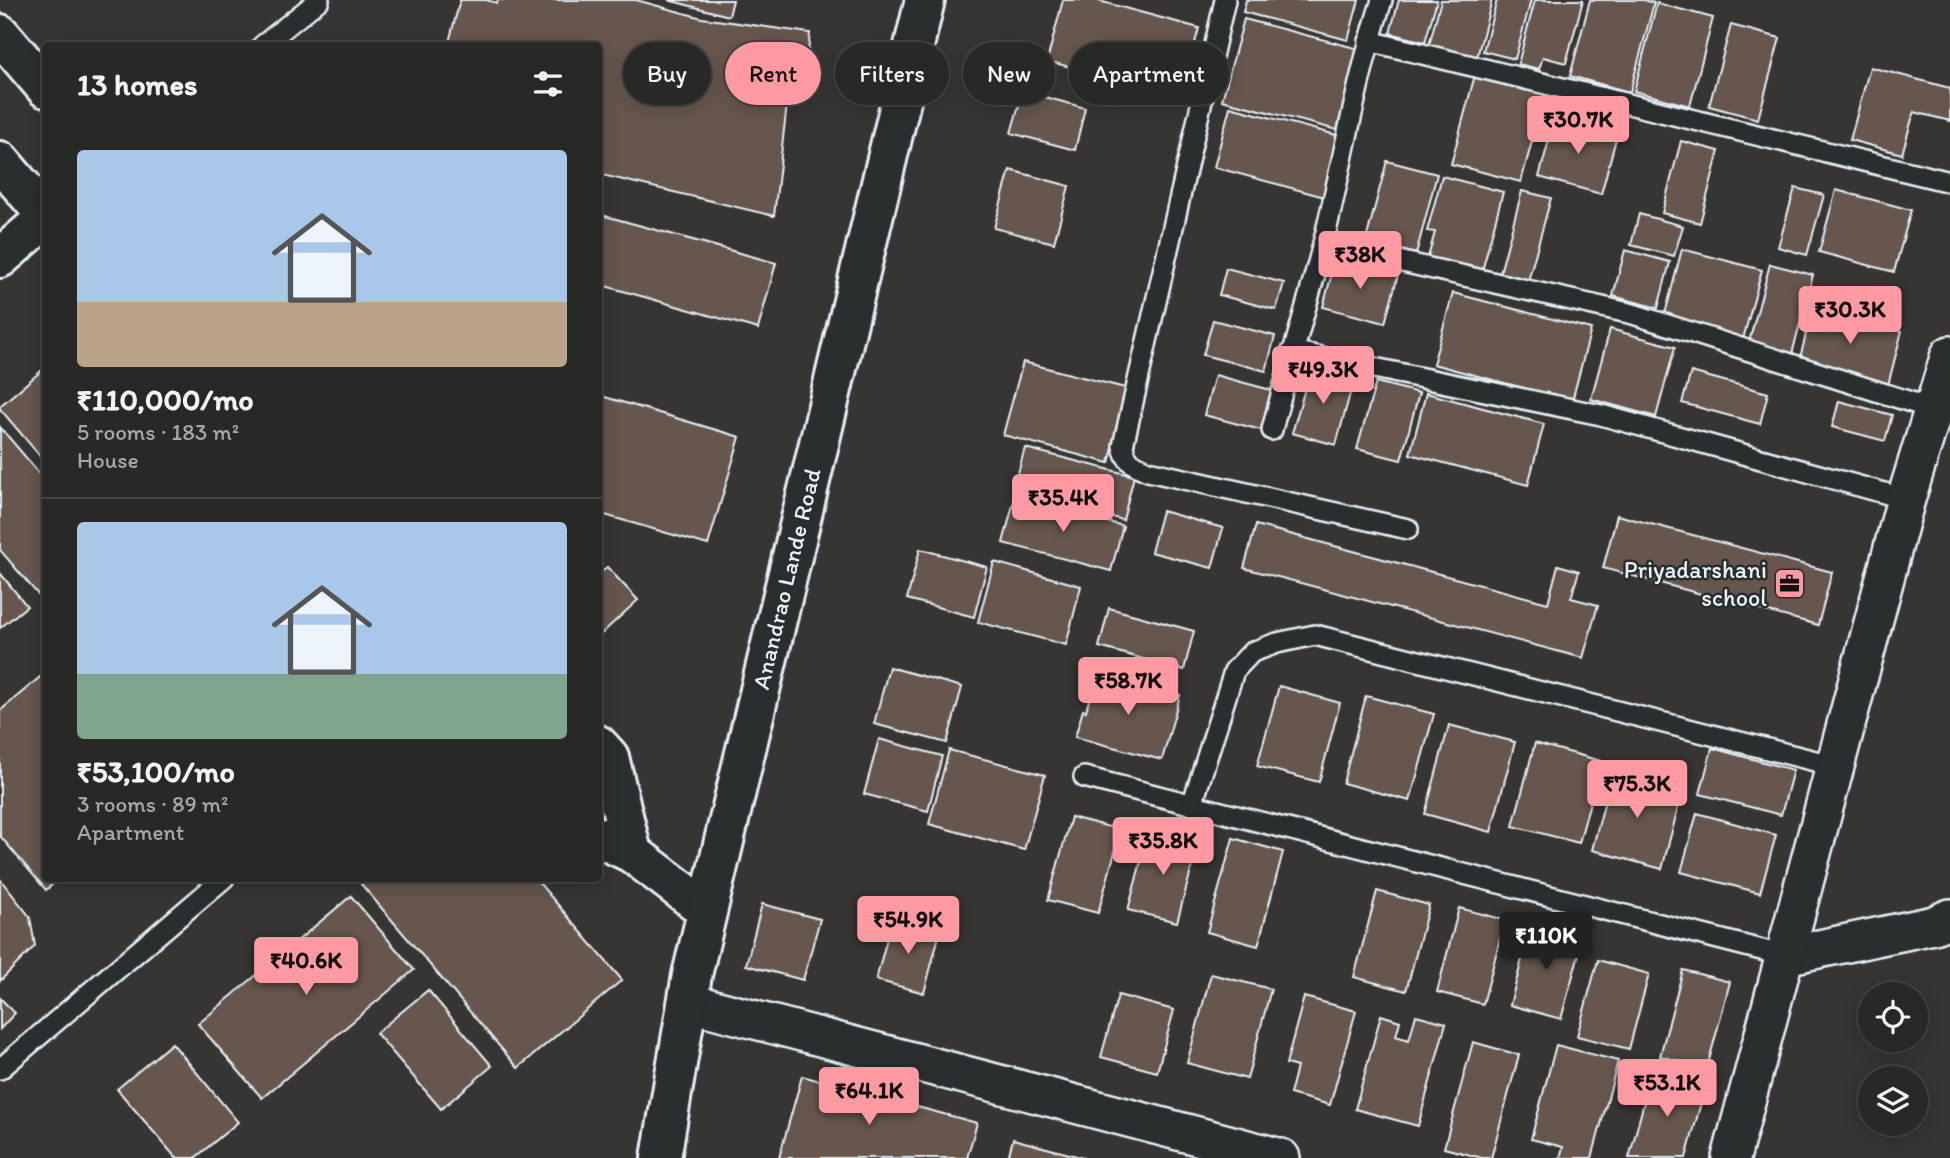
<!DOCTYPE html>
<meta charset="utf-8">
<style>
:root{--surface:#282827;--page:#343433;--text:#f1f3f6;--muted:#a5a6a7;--line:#444;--accent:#ff9aa2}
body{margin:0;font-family:Itim,sans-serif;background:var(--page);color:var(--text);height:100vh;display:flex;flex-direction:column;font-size:26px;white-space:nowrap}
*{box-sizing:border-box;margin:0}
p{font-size:23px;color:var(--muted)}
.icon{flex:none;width:38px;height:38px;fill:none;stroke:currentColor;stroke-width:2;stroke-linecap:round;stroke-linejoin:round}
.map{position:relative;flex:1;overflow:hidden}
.panel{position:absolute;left:42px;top:42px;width:560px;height:840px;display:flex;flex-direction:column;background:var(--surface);border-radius:7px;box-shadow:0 4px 18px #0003,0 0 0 2px var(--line)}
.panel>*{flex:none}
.hud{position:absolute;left:623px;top:42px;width:665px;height:63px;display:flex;gap:14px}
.tools{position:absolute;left:1858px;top:982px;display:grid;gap:14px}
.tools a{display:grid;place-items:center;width:70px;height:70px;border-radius:50%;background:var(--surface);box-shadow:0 4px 18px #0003,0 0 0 2px var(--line);font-size:35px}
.price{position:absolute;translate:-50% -60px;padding:0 16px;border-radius:7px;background:var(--accent);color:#111;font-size:23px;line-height:46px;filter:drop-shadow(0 2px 4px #0008)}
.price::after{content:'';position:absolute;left:50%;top:42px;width:21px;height:16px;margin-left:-10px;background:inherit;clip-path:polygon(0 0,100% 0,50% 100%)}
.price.on{background:#222;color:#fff}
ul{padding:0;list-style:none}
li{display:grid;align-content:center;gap:14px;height:371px;padding:0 35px}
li+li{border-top:2px solid var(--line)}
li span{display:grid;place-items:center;height:217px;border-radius:7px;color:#555}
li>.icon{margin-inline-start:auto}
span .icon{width:126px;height:126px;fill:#fffc;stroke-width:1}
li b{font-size:30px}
h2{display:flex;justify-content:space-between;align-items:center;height:84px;padding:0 35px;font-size:30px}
.chip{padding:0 24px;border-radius:32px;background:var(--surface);box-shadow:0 4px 18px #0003,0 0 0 2px var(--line);font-size:24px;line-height:63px}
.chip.on{background:var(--accent);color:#111}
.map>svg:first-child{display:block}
.building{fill:#66574d;stroke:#e8f1f8;stroke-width:2}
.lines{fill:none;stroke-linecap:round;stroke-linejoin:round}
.service-casing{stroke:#e8f1f8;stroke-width:24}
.minor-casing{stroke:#e8f1f8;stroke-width:42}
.tertiary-casing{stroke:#e8f1f8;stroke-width:44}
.secondary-casing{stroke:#e8f1f8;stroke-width:44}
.service{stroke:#2a2d2e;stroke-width:19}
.minor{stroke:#2a2d2e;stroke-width:37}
.tertiary{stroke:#2a2d2e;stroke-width:38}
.secondary{stroke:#2a2d2e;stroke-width:38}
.labels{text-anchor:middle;stroke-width:5;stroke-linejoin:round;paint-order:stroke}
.poi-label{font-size:24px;fill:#e8f1f8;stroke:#2a2d2e;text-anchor:end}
.street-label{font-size:24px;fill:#e8f1f8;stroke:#2a2d2e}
</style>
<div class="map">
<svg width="1950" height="1158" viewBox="0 0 1950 1158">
<rect width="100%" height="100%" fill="#363534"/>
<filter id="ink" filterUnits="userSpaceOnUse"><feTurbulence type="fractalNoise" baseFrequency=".0143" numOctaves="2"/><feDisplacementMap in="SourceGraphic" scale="14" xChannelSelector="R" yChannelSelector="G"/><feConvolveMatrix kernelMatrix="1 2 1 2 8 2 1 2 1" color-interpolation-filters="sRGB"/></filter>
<g filter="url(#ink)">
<!-- building -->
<g class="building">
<polygon points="460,0 486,0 497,3 498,0 636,0 702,18 810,33 806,72 757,66 747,89 787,104 774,216 598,174 598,46 448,46"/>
<polygon points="668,0 733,0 729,16"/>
<polygon points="1063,0 1095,0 1199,28 1181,96 1047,61"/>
<polygon points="1246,0 1359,0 1348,40 1243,12"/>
<polygon points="1399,0 1437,0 1425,42 1390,33"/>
<polygon points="1441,0 1492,0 1477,57 1429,45"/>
<polygon points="1497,0 1531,0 1515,59 1483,51"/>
<polygon points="1535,0 1583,0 1566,63 1543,57 1539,69 1518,64"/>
<polygon points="1590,0 1644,0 1654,3 1630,92 1570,76"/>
<polygon points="1657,3 1713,18 1690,106 1634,91"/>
<polygon points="1244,19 1359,49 1337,130 1222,100"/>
<polygon points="1731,25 1780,38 1758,119 1709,106"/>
<polygon points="1870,67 1950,88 1950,121 1914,112 1902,154 1850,140"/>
<polygon points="1475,75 1545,93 1521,182 1451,164"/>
<polygon points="1023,91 1085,108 1075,150 1011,133"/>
<polygon points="1230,107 1344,137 1328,198 1214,167"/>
<polygon points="1555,118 1617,135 1601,194 1539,177"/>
<polygon points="1681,141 1719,151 1700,223 1662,213"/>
<polygon points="1387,161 1437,174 1416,254 1366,240"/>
<polygon points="1010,170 1069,186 1054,243 994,228"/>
<polygon points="1442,176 1503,192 1481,275 1427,261 1435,232 1427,231"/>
<polygon points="1795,188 1824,195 1807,255 1778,247"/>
<polygon points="1836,190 1911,210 1894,272 1819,252"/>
<polygon points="1522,191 1551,198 1528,281 1500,273"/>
<polygon points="598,214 776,263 758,329 598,284"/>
<polygon points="1639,214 1683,226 1674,256 1631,245"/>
<polygon points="1682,249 1762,270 1743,339 1664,318"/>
<polygon points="1625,250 1670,262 1658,308 1613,296"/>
<polygon points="1336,258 1398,275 1385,323 1323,307"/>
<polygon points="1770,264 1813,275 1792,354 1749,342"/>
<polygon points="1226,268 1284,283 1276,310 1219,295"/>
<polygon points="1453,293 1591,329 1572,401 1433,364"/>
<polygon points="1813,307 1902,331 1888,385 1799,362"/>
<polygon points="1213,320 1275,336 1266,371 1203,355"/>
<polygon points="1610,329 1675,347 1656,417 1591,399"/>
<polygon points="1023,362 1129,389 1109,463 1003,435"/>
<polygon points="46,367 46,463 0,409 0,406"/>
<polygon points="1311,368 1354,379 1336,445 1292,433"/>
<polygon points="1691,372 1768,393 1760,424 1682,403"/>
<polygon points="1215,375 1271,390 1261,430 1204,415"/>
<polygon points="1376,382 1419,393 1401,460 1357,449"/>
<polygon points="1426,393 1544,424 1528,485 1410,454"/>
<polygon points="598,395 740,437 708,545 598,513"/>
<polygon points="1839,401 1892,415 1885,441 1832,427"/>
<polygon points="0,427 46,481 46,604 0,550"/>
<polygon points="1025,448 1134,476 1123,520 1013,491"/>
<polygon points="1015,497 1123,526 1111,571 1003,543"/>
<polygon points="1162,511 1223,528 1212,568 1151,552"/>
<polygon points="1617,515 1832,572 1818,625 1603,568"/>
<polygon points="1256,525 1548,603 1558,565 1579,571 1571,598 1598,605 1583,658 1244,568"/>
<polygon points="920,549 987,567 974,617 907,599"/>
<polygon points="994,562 1081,586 1066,645 978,622"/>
<polygon points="607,567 638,600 598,637 598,575"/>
<polygon points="0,573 27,606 0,628"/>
<polygon points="1109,608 1194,631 1184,670 1099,647"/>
<polygon points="889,667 962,687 947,743 874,724"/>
<polygon points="46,672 46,878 60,878 46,890 0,836 0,711"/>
<polygon points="1096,673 1180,695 1162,760 1075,737 1083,710 1086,711"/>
<polygon points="1279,686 1340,703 1319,782 1257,766"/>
<polygon points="1366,696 1434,714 1410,801 1343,783"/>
<polygon points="1449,725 1515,742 1491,832 1425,814"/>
<polygon points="879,739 942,756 928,811 864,794"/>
<polygon points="1535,743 1601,761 1579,843 1513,826"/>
<polygon points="1712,748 1793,770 1781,815 1700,794"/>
<polygon points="949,750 1045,775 1024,850 929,824"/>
<polygon points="1613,770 1683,789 1662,869 1592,850"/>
<polygon points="1697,813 1776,835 1760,893 1681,872"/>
<polygon points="1071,817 1121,830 1098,913 1048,900"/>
<polygon points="1149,832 1198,845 1177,922 1128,910"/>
<polygon points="1233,838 1283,852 1258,946 1207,932"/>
<polygon points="368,878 535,878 622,980 518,1068 361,884"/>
<polygon points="0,879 30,917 35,946 0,981"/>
<polygon points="1377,891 1429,905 1406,991 1354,977"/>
<polygon points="351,896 414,970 262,1098 198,1024"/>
<polygon points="762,904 820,919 803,980 746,965"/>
<polygon points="1459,908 1505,920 1483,1004 1437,992"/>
<polygon points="892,919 940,932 924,993 876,980"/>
<polygon points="1531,925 1583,939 1561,1019 1510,1005"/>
<polygon points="1598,960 1649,974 1629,1049 1577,1036"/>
<polygon points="1683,970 1730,982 1707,1068 1660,1056"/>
<polygon points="1211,974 1271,989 1247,1079 1187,1063"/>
<polygon points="428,990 492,1066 441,1109 376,1033"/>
<polygon points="1118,995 1174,1010 1157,1072 1101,1057"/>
<polygon points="1304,997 1356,1011 1330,1105 1290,1094 1297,1067 1286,1064"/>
<polygon points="0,998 15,1013 0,1029"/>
<polygon points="1381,1015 1400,1021 1396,1036 1409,1040 1416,1015 1446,1023 1418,1126 1355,1109"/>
<polygon points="1473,1042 1519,1055 1491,1158 1482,1158 1444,1148"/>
<polygon points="172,1043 238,1122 195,1158 176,1158 117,1089"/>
<polygon points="1556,1045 1618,1061 1592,1158 1560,1158 1563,1147 1531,1139"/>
<polygon points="1652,1073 1705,1088 1686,1158 1629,1158"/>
<polygon points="802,1076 977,1123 967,1158 779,1158"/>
<polygon points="1013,1139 1084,1158 1008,1158"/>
</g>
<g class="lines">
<defs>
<g id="service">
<path d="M 1225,0 L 1123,446 C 1126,462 1134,465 1148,471 L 1408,529"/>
<polyline points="1369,41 1950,182"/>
<polyline points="262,46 319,0"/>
<polyline points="1323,244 1633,314 1933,409"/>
<polyline points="1292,351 1601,415 1906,499"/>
<path d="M 1272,430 C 1288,367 1307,306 1323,244 C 1343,163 1356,80 1382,0"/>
<polyline points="1084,777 1785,956"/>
<polyline points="1192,805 1234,671 1252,652 1277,643 1315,635 1835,766"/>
<polyline points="0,1069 224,878"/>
</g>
<g id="minor">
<polyline points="1785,956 1934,925 1950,918"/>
<polyline points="687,1002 1281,1158"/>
<polyline points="1731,1158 1906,499 1950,355"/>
</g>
<g id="tertiary">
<polyline points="0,34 46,88"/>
<polyline points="0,161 46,215"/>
<polyline points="0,258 46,218"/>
<polyline points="598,745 609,757 632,853"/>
<polyline points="598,837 632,853 707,910"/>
</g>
<g id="secondary">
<path id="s1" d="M 661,1158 L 692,975 L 925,0"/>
</g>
</defs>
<!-- service casing -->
<use href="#service" class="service-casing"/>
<!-- minor casing -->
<use href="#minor" class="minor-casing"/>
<!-- tertiary casing -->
<use href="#tertiary" class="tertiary-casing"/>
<!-- secondary casing -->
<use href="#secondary" class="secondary-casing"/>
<!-- service -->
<use href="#service" class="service"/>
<!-- minor -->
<use href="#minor" class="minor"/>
<!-- tertiary -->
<use href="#tertiary" class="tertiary"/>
<!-- secondary -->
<use href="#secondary" class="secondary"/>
</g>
</g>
<!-- icons -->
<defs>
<symbol id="office-square" viewBox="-11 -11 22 22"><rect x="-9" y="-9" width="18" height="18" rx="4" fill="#ff9aa2" stroke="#2a2d2e"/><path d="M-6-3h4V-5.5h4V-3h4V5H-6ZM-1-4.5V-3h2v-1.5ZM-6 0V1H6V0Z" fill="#111"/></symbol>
</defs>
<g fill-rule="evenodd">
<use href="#office-square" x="1772" y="566" width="35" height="35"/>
</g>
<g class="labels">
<!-- poi labels -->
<g class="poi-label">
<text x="1767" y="578">Priyadarshani<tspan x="1767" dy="28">school</tspan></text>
</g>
<!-- street labels -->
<g class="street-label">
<text dy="8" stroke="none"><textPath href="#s1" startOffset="593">Anandrao Lande Road</textPath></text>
</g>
</g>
</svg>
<div class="tools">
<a><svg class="icon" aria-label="locate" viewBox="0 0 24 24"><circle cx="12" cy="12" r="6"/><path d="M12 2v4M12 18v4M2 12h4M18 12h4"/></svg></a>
<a><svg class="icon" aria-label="layers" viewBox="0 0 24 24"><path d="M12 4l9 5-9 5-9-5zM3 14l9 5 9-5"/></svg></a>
</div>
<b class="price" style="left:1578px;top:156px">₹30.7K</b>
<b class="price" style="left:1360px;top:291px">₹38K</b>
<b class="price" style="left:1850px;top:346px">₹30.3K</b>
<b class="price" style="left:1323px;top:406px">₹49.3K</b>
<b class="price" style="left:1063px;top:534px">₹35.4K</b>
<b class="price" style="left:1128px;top:717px">₹58.7K</b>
<b class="price" style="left:1637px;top:820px">₹75.3K</b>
<b class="price" style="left:1163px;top:877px">₹35.8K</b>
<b class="price" style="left:908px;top:956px">₹54.9K</b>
<b class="price on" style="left:1546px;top:972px">₹110K</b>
<b class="price" style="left:306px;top:997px">₹40.6K</b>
<b class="price" style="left:1667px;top:1119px">₹53.1K</b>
<b class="price" style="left:869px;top:1127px">₹64.1K</b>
<div class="hud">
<a class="chip">Buy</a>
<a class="chip on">Rent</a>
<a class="chip">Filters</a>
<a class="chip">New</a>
<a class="chip">Apartment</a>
</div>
<section class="panel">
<h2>13 homes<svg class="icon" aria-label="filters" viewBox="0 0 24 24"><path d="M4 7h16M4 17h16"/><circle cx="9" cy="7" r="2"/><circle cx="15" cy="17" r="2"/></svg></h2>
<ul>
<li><span style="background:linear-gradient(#a9c7e8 70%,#b9a48a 0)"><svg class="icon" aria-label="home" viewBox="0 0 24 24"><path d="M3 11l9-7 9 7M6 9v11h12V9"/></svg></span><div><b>₹110,000/mo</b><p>5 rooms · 183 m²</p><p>House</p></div></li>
<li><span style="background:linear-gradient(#a9c7e8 70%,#7fa58c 0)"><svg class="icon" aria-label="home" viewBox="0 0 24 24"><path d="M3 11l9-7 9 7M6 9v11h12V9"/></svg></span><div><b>₹53,100/mo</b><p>3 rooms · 89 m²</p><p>Apartment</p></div></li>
</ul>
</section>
</div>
